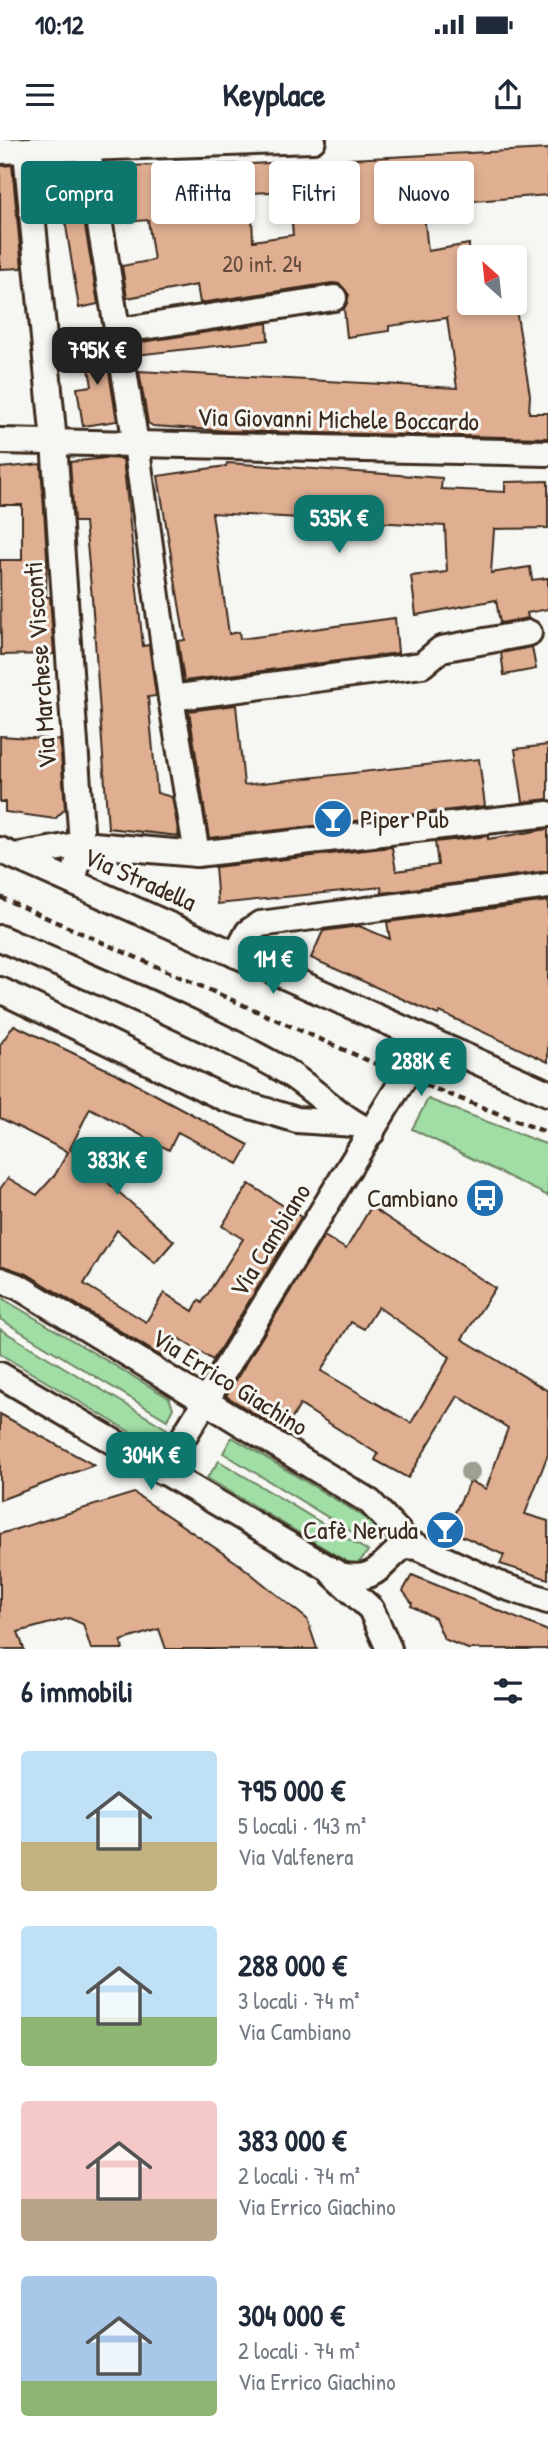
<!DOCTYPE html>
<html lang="it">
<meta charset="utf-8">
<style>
:root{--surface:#fff;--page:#f6f6f7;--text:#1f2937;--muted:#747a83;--accent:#0f766e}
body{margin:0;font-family:"Patrick Hand",sans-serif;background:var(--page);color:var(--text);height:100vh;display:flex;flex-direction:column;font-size:26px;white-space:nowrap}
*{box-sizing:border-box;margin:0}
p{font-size:23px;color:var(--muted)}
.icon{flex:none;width:38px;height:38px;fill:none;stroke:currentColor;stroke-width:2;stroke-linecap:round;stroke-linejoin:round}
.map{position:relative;height:1509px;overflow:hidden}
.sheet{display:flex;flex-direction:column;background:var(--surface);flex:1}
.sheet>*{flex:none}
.hud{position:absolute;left:21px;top:21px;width:508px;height:63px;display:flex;gap:14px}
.needle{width:46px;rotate:333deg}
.fabs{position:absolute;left:457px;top:105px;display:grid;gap:14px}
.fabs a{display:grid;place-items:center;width:70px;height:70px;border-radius:7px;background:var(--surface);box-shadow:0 4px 10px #0003;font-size:35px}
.price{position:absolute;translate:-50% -60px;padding:0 16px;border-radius:14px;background:var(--accent);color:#fff;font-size:23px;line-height:46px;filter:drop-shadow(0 2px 4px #0008)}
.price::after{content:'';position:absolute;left:50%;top:42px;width:21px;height:16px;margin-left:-10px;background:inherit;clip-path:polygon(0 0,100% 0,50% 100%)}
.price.selected{background:#222;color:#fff}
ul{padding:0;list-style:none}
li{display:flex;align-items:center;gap:21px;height:175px;padding:0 21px}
li span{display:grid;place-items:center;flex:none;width:196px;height:140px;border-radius:7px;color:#555}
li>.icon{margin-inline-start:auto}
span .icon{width:84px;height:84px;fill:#fffc;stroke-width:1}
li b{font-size:30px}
h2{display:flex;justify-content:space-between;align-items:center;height:84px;padding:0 21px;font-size:30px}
.chip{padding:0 24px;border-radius:7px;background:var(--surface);box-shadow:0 4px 10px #0003;font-size:24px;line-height:63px}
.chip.selected{background:var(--accent);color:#fff}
.status{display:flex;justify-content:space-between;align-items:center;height:49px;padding:0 35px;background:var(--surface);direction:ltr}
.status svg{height:19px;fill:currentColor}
header{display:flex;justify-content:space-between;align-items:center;height:91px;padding:0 21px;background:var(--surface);font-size:32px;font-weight:700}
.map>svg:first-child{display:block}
.green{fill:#a0dea6;stroke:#6e8462;stroke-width:2}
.building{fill:#e0af92;stroke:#3b2a1e;stroke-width:2;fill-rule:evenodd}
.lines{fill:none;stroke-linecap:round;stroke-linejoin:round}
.minor-casing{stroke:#3b2a1e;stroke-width:30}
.path{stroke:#3b2a1e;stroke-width:4.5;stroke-dasharray:7 5;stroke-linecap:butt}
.minor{stroke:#f6f6f2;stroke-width:24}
.tree{fill:#9d9f90}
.labels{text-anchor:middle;stroke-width:6;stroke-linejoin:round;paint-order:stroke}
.number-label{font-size:23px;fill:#644b3b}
.street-label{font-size:26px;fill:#3b2a1e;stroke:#f6f6f2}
.poi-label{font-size:26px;fill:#3b2a1e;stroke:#f6f6f2;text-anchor:end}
</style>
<div class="status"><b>10:12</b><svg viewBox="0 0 49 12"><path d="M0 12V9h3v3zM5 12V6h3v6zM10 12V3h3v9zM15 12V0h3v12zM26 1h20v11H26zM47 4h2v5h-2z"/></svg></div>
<header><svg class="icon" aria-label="menu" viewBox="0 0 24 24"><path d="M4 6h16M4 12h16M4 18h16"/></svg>Keyplace<svg class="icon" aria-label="share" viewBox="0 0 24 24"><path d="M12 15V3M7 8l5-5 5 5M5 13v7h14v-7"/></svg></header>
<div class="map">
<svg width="548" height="1509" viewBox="0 0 548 1509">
<rect width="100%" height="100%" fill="#f6f6f2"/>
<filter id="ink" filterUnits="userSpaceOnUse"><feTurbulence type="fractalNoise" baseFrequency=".0143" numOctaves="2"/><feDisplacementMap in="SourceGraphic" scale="14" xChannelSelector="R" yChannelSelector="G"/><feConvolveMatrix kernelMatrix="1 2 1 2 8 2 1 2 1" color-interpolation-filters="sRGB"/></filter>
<g filter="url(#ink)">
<!-- green -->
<g class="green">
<polygon points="428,959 548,1005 548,1056 412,989"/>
<polygon points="0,1157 169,1258 173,1268 167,1280 0,1179"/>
<polygon points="0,1189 167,1289 155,1307 0,1214"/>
<polygon points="232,1297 371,1381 374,1388 370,1403 223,1313"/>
<polygon points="219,1321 368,1411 357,1425 351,1424 207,1338"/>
</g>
<!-- building -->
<g class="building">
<path d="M 548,9 L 548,55 L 423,65 L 428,111 L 469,104 L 469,163 L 515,163 L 530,255 L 529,273 L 548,273 L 548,298 L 228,291 L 153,286 L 148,283 L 139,231 L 457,248 L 447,178 L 389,186 L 389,191 L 347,197 L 344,169 L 349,155 L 340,144 L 332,143 L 200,163 L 197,145 L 127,158 L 122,126 L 154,120 L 148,80 L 115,83 L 105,26 L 250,24 ZM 289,51 L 293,95 L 253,101 L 251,53 Z"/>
<polygon points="12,25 22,128 0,129 0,26"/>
<polygon points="75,26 98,164 79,168 57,29"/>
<polygon points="267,183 268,200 136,215 135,203"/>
<polygon points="103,196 117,281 83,286 77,248 92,246 84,199"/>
<polygon points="106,318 123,319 143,506 149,505 156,556 148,557 157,653 172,657 179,696 108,688 92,458 85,382 74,382 70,322"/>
<polygon points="227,323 442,338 441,349 505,352 505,342 548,341 548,388 494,389 491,433 530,427 532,440 548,438 548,469 527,473 528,478 500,483 496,460 416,475 411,436 447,432 445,386 212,373 229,494 239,492 240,499 395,478 398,513 184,541 178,501 185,500 158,336 226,326"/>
<polygon points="41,324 47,416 46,457 50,457 54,514 1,515 0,420 22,420 22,365 0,365 0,328"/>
<polygon points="532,507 536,529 504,535 501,513"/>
<polygon points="236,565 244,645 479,619 485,666 209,698 189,571"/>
<polygon points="0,596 60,600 65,669 55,679 5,672 5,662 0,662"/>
<polygon points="548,605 548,659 523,662 515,609"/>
<polygon points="548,689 548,731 382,753 381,747 218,764 215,727 392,707 396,731 438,725 435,702 488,696 488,699"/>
<polygon points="548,761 548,922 440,872 438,875 311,818 323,791 359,786 390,799 387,782"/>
<polygon points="14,885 121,936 249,1005 238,1024 178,992 169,1010 90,968 70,1009 174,1101 155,1123 117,1090 84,1144 146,1182 164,1153 193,1171 199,1160 202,1163 243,1099 222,1086 249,1044 301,1077 213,1220 173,1195 161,1216 27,1134 0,1125 0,1049 8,1038 37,1055 55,1035 68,1012 0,978 0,905"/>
<path d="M 371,1067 L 495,1148 L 462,1199 L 548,1251 L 548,1314 L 525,1374 L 548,1381 L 548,1439 L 500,1424 L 504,1415 L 447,1389 L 470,1341 L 486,1349 L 508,1288 L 458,1256 L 408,1338 L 375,1320 L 378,1314 L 300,1265 L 284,1292 L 226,1256 L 324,1096 L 346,1109 ZM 378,1167 L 450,1217 L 411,1283 L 321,1231 L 351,1182 L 364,1189 Z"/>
<polygon points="0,1274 94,1325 0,1360"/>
<polygon points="134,1353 239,1424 307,1479 317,1509 166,1509 159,1489 121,1501 123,1509 91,1509 83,1484 69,1478 18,1492 24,1509 0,1509 0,1394"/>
<polygon points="412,1435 548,1491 548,1509 468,1509 444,1499 435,1478 411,1466 412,1463 403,1451"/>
</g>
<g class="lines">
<defs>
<g id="minor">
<polyline points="86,0 136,304 171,558 197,714"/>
<polyline points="0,11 313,0"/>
<polyline points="26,11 54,302 82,704 73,742"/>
<polyline points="117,191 334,158"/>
<polyline points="0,301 548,313"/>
<polyline points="171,558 422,525 441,509 529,493"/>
<polyline points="0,710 548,953"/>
<polyline points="15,716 82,704 197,714 548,674"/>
<path d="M 0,798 C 94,840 191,878 280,928 C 313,947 337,977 372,992"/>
<polyline points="236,815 248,792 260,784 548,746"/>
<polyline points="0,850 224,958 297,980 354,984"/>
<polyline points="0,1140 19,1147 370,1362 409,1403 503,1446 548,1461"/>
<path d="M 0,1235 L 340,1435 C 378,1443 379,1424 404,1406 L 419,1407"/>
<polyline points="162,1332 428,899"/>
<polyline points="333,1434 371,1469 389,1509"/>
</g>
</defs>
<!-- minor casing -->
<use href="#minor" class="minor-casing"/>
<!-- path -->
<g class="path">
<polyline points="0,757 385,928"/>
<polyline points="425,945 548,993"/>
</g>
<!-- minor -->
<use href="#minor" class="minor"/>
</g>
<!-- trees -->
<circle class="tree" cx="470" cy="1332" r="10"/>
</g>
<!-- icons -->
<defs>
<symbol id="bar-disc" viewBox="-11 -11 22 22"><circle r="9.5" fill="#1f6fb2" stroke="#f6f6f2"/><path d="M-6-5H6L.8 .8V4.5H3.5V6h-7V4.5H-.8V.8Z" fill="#fff"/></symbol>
<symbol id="bus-disc" viewBox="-11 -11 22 22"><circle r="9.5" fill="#1f6fb2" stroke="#f6f6f2"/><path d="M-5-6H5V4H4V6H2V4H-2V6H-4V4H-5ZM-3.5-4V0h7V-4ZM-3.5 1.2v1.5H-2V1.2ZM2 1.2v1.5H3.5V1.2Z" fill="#fff"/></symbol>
</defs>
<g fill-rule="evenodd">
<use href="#bar-disc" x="311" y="657" width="44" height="44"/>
<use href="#bus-disc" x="463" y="1036" width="44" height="44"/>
<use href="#bar-disc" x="423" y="1368" width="44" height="44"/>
</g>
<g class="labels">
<!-- number labels -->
<g class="number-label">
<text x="262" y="132">20 int. 24</text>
</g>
<!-- street labels -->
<g class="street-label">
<text transform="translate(338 279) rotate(1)" y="9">Via Giovanni Michele Boccardo</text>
<text transform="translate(40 525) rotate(-94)" y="9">Via Marchese Visconti</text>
<text transform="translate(140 739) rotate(24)" y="9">Via Stradella</text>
<text transform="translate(270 1100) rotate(-58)" y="9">Via Cambiano</text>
<text transform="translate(230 1242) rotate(32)" y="9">Via Errico Giachino</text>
</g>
<!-- poi labels -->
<g class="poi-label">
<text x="360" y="688" text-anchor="start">Piper Pub</text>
<text x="458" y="1067">Cambiano</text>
<text x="418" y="1399">Cafè Neruda</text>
</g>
</g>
</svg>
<div class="fabs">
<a><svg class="needle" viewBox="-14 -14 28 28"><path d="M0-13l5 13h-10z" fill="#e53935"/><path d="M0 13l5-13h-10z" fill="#747a83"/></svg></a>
</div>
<b class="price selected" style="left:97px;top:247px">795K €</b>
<b class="price" style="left:339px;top:415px">535K €</b>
<b class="price" style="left:273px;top:856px">1M €</b>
<b class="price" style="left:421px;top:958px">288K €</b>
<b class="price" style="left:117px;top:1057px">383K €</b>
<b class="price" style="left:151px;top:1352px">304K €</b>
<div class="hud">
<a class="chip selected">Compra</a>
<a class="chip">Affitta</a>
<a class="chip">Filtri</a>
<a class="chip">Nuovo</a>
</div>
</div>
<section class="sheet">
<h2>6 immobili<svg class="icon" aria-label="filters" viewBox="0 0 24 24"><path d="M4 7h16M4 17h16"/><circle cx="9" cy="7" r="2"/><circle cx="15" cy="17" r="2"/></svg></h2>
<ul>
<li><span style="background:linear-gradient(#bfe0f5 65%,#c2b280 0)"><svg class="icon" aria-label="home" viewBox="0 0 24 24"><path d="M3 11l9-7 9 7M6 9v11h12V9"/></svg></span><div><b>795 000 €</b><p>5 locali · 143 m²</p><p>Via Valfenera</p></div></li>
<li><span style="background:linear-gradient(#bfe0f5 65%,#8fb573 0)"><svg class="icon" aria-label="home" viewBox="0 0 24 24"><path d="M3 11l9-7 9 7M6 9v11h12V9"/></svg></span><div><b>288 000 €</b><p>3 locali · 74 m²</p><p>Via Cambiano</p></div></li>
<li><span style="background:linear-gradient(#f6c9c9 70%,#b9a48a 0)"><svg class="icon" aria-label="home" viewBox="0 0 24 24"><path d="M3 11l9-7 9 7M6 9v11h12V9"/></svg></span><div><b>383 000 €</b><p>2 locali · 74 m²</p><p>Via Errico Giachino</p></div></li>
<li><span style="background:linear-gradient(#a9c7e8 75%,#8fb573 0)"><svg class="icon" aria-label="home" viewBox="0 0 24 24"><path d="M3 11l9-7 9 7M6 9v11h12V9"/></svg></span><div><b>304 000 €</b><p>2 locali · 74 m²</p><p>Via Errico Giachino</p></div></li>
</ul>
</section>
